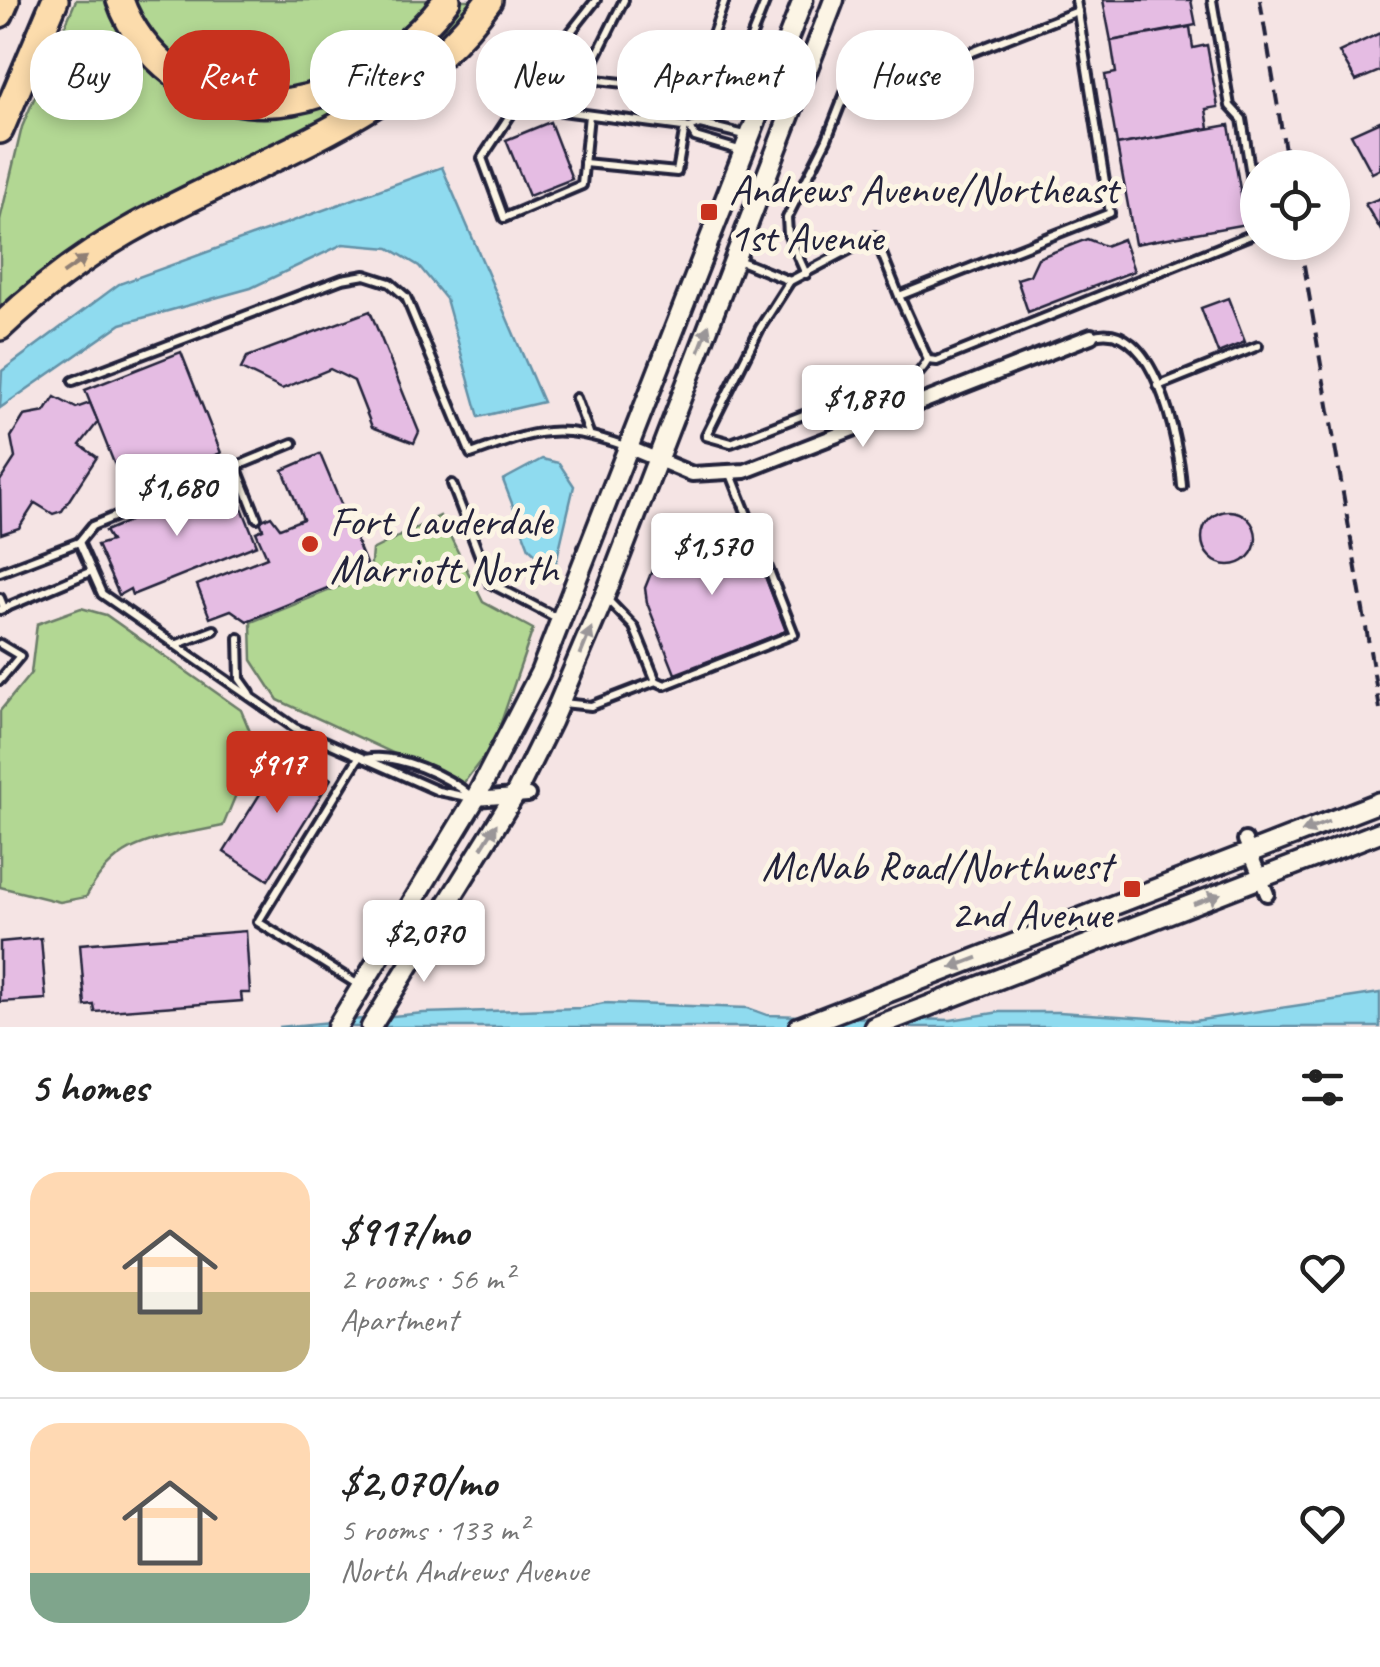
<!DOCTYPE html>
<meta charset="utf-8">
<style>
:root{--surface:#fff;--page:#f2f2f2;--text:#222;--muted:#767676;--line:#e0e0e0;--accent:#c8321e}
body{margin:0;font-family:Caveat,sans-serif;background:var(--page);color:var(--text);height:100vh;display:flex;flex-direction:column;font-size:38px;white-space:nowrap}
*{box-sizing:border-box;margin:0}
p{font-size:32px;color:var(--muted)}
.icon{flex:none;width:55px;height:55px;fill:none;stroke:currentColor;stroke-width:2;stroke-linecap:round;stroke-linejoin:round}
.map{position:relative;height:1027px;overflow:hidden}
.drawer{display:flex;flex-direction:column;background:var(--surface);flex:1}
.drawer>*{flex:none}
.banner{position:absolute;left:30px;top:30px;width:1320px;height:90px;display:flex;gap:20px}
.controls{position:absolute;left:1240px;top:150px;display:grid;gap:20px}
.controls a{display:grid;place-items:center;width:110px;height:110px;border-radius:50%;background:var(--surface);box-shadow:0 5px 15px #0003;font-size:50px}
.price{position:absolute;translate:-50% -85px;padding:0 22px;border-radius:10px;background:#fff;color:#222;font-size:32px;line-height:65px;filter:drop-shadow(0 2px 5px #0008)}
.price::after{content:'';position:absolute;left:50%;top:60px;width:30px;height:22px;margin-left:-15px;background:inherit;clip-path:polygon(0 0,100% 0,50% 100%)}
.price.on{background:var(--accent);color:#fff}
ul{padding:0;list-style:none}
li{display:flex;align-items:center;gap:30px;height:250px;padding:0 30px}
li+li{border-top:2px solid var(--line)}
li span{display:grid;place-items:center;flex:none;width:280px;height:200px;border-radius:30px;color:#555}
li>.icon{margin-inline-start:auto}
span .icon{width:120px;height:120px;fill:#fffc;stroke-width:1}
li b{font-size:42px}
h2{display:flex;justify-content:space-between;align-items:center;height:120px;padding:0 30px;font-size:42px}
.tag{padding:0 35px;border-radius:40px;background:var(--surface);box-shadow:0 5px 15px #0003;font-size:35px;line-height:90px}
.tag.on{background:var(--accent);color:#fff}
.map>svg:first-child{display:block}
.green{fill:#b2d793;stroke:#6a7c67;stroke-width:2.5}
.water{fill:#8fdbef;stroke:#6391a7;stroke-width:2.5}
.building{fill:#e5bce3;stroke:#22223b;stroke-width:2.5}
.lines{fill:none;stroke-linecap:round;stroke-linejoin:round}
.service-casing{stroke:#22223b;stroke-width:14}
.minor-casing{stroke:#22223b;stroke-width:20}
.secondary-casing{stroke:#22223b;stroke-width:25}
.motorway-casing{stroke:#22223b;stroke-width:32}
.service{stroke:#fcf5e5;stroke-width:6}
.minor{stroke:#fcf5e5;stroke-width:12}
.secondary{stroke:#fcf5e5;stroke-width:18}
.motorway{stroke:#fcdcac;stroke-width:25}
.rail{stroke:#22223b;stroke-width:4;stroke-dasharray:15 8;stroke-linecap:butt}
.oneway{fill:#8f7f74}
.oneway2{fill:#9a9698}
.poi-dot{fill:#c8321e;stroke:#fcf5e5;stroke-width:4}
.labels{text-anchor:middle;stroke-width:10;stroke-linejoin:round;paint-order:stroke}
.poi-label{font-size:42px;fill:#22223b;stroke:#fcf5e5;text-anchor:start}
</style>
<div class="map">
<svg width="1380" height="1027" viewBox="0 0 1380 1027">
<rect width="100%" height="100%" fill="#f5e4e4"/>
<filter id="ink" filterUnits="userSpaceOnUse"><feTurbulence type="fractalNoise" baseFrequency=".01" numOctaves="2"/><feDisplacementMap in="SourceGraphic" scale="20" xChannelSelector="R" yChannelSelector="G"/><feConvolveMatrix kernelMatrix="1 2 1 2 8 2 1 2 1" color-interpolation-filters="sRGB"/></filter>
<g filter="url(#ink)">
<!-- green -->
<g class="green">
<polygon points="76,0 112,0 156,67 292,109 456,0 478,0 456,29 395,82 0,315 0,220 22,127"/>
<polygon points="132,0 439,0 403,37 319,88 245,95 179,66 145,28"/>
<polygon points="440,516 483,602 533,629 494,743 462,785 278,700 252,660 251,622 370,574 372,550"/>
<path d="M 81,608 L 106,615 L 241,710 L 256,746 L 223,826 C 161,840 119,835 86,897 L 60,902 L 0,887 L 0,711 L 31,673 L 37,624 Z"/>
</g>
<!-- water -->
<g class="water">
<polygon points="442,167 543,402 479,417 446,299 419,266 389,248 343,244 251,288 121,324 0,408 2,371 119,284"/>
<polygon points="542,459 559,463 574,486 554,571 529,548 503,480"/>
<polygon points="1380,993 1380,1027 279,1027 424,1013 581,1008 604,1003 748,1008 767,1015 951,1020 1000,1012 1059,1012 1194,1021"/>
</g>
<!-- building -->
<g class="building">
<polygon points="1103,0 1191,0 1196,25 1111,41"/>
<polygon points="1190,27 1193,48 1207,45 1218,107 1206,109 1209,128 1117,145 1105,75 1116,73 1111,41"/>
<polygon points="1380,33 1380,71 1356,81 1339,52"/>
<polygon points="1380,121 1380,169 1372,173 1351,134"/>
<polygon points="550,122 572,179 529,196 506,140"/>
<polygon points="1229,125 1246,224 1135,244 1117,145"/>
<polygon points="1380,198 1380,229 1365,204"/>
<polygon points="1087,239 1105,246 1123,239 1134,271 1028,312 1017,279 1030,275 1038,258"/>
<polygon points="1228,298 1245,342 1218,353 1201,308"/>
<polygon points="370,311 419,432 414,443 372,427 354,381 330,369 282,389 241,369 247,357"/>
<polygon points="181,352 221,453 125,491 85,390"/>
<polygon points="55,397 76,408 90,403 98,422 80,445 97,457 62,511 53,514 35,503 19,528 1,534 0,481 15,458 11,437 24,416 45,412"/>
<polygon points="320,454 369,571 247,621 231,610 210,618 197,585 267,557 256,532 263,529 260,521 271,516 280,528 303,519 283,470"/>
<polygon points="230,478 257,545 132,595 130,589 119,595 97,545 111,541 105,531"/>
<circle cx="1229" cy="538" r="27"/>
<polygon points="744,521 786,631 675,674 647,603 645,588 655,563 673,548"/>
<polygon points="286,752 331,779 268,880 224,852"/>
<polygon points="246,931 250,993 241,993 242,1001 95,1012 94,1005 85,1006 80,944"/>
<polygon points="41,938 46,999 0,1002 0,942"/>
</g>
<g class="lines">
<defs>
<g id="service">
<path d="M 596,0 L 547,62 C 591,92 674,80 729,93 L 766,0"/>
<polyline points="1212,0 1230,106 1242,119 1258,218"/>
<polyline points="586,77 624,0"/>
<polyline points="695,85 725,0"/>
<polyline points="841,103 1078,11"/>
<polyline points="589,115 582,185 504,218 482,158 517,105 690,128 700,124 745,135"/>
<polyline points="690,128 695,137 742,151"/>
<polyline points="584,163 677,172 685,127"/>
<polyline points="738,260 790,281 875,236 899,296 1110,213 1076,0"/>
<polyline points="806,274 788,234 787,218 827,139 858,60"/>
<path d="M 790,281 L 760,328 L 706,436 L 731,443 L 886,383 C 908,381 917,380 928,360"/>
<polyline points="899,296 928,360 937,361 1258,232"/>
<path d="M 1091,336 C 1155,314 1179,443 1182,486"/>
<path d="M 73,381 L 342,279 L 365,275 L 390,283 L 406,297 L 471,454 C 537,430 557,422 625,446"/>
<polyline points="1158,386 1258,346"/>
<polyline points="576,398 589,433"/>
<polyline points="236,466 257,518"/>
<polyline points="452,484 490,583 557,618"/>
<polyline points="79,542 92,526 293,443"/>
<polyline points="0,572 79,542 102,594 295,728 438,791 472,798"/>
<polyline points="0,598 4,608"/>
<polyline points="0,610 92,571"/>
<polyline points="239,638 240,679 250,693"/>
<polyline points="0,644 20,656 0,680"/>
<polyline points="175,645 214,630"/>
<polyline points="656,681 665,685 794,634 731,474"/>
<polyline points="563,703 591,706 656,681 634,627 605,597"/>
<polyline points="359,757 258,922 360,986"/>
<path d="M 365,759 C 397,752 448,776 472,797"/>
</g>
<g id="minor">
<polyline points="630,448 692,474 745,471 1091,336"/>
<polyline points="475,799 528,795"/>
<polyline points="1245,840 1267,894"/>
</g>
<g id="secondary">
<polyline points="337,1027 475,799 540,673 803,0"/>
<polyline points="371,1027 516,793 551,722 608,588 834,0"/>
<polyline points="799,1027 1380,802"/>
<polyline points="874,1027 1380,832"/>
</g>
<g id="motorway">
<path d="M 120,0 C 130,29 150,55 174,73 C 267,143 385,81 447,0"/>
<polyline points="0,14 6,0"/>
<polyline points="0,130 55,0"/>
<path d="M 0,327 C 39,290 81,258 128,231 C 251,160 403,121 489,0"/>
</g>
</defs>
<!-- service casing -->
<use href="#service" class="service-casing"/>
<!-- minor casing -->
<use href="#minor" class="minor-casing"/>
<!-- secondary casing -->
<use href="#secondary" class="secondary-casing"/>
<!-- motorway casing -->
<use href="#motorway" class="motorway-casing"/>
<!-- service -->
<use href="#service" class="service"/>
<!-- minor -->
<use href="#minor" class="minor"/>
<!-- secondary -->
<use href="#secondary" class="secondary"/>
<!-- motorway -->
<use href="#motorway" class="motorway"/>
<!-- rail -->
<g class="rail">
<polyline points="1260,0 1288,168"/>
<polyline points="1300,242 1380,709"/>
</g>
</g>
<!-- one-way arrows -->
<defs><path id="oneway-solid" d="M-6-.8H1V-3.2L6.5 0L1 3.2V.8H-6Z" transform="scale(2.5)"/></defs>
<use class="oneway" href="#oneway-solid" transform="translate(75 265) rotate(-35)"/>
<g class="oneway2">
<use href="#oneway-solid" transform="translate(704 338) rotate(-69)"/>
<use href="#oneway-solid" transform="translate(586 641) rotate(-68)"/>
<use href="#oneway-solid" transform="translate(1315 827) rotate(159)"/>
<use href="#oneway-solid" transform="translate(489 836) rotate(-58)"/>
<use href="#oneway-solid" transform="translate(1207 899) rotate(-21)"/>
<use href="#oneway-solid" transform="translate(964 963) rotate(159)"/>
</g>
</g>
<!-- markers -->
<g class="poi-dot">
<rect x="699" y="202" width="20" height="20" rx="5"/>
<circle cx="310" cy="544" r="10"/>
<rect x="1122" y="879" width="20" height="20" rx="5"/>
</g>
<g class="labels">
<!-- poi labels -->
<g class="poi-label">
<text x="729" y="203">Andrews Avenue/Northeast<tspan x="729" dy="48">1st Avenue</tspan></text>
<text x="330" y="535">Fort Lauderdale<tspan x="330" dy="48">Marriott North</tspan></text>
<text x="1112" y="880" text-anchor="end">McNab Road/Northwest<tspan x="1112" dy="48">2nd Avenue</tspan></text>
</g>
</g>
</svg>
<div class="controls">
<a><svg class="icon" aria-label="locate" viewBox="0 0 24 24"><circle cx="12" cy="12" r="6"/><path d="M12 2v4M12 18v4M2 12h4M18 12h4"/></svg></a>
</div>
<b class="price" style="left:863px;top:450px">$1,870</b>
<b class="price" style="left:177px;top:539px">$1,680</b>
<b class="price" style="left:712px;top:598px">$1,570</b>
<b class="price on" style="left:277px;top:816px">$917</b>
<b class="price" style="left:424px;top:985px">$2,070</b>
<div class="banner">
<a class="tag">Buy</a>
<a class="tag on">Rent</a>
<a class="tag">Filters</a>
<a class="tag">New</a>
<a class="tag">Apartment</a>
<a class="tag">House</a>
</div>
</div>
<section class="drawer">
<h2>5 homes<svg class="icon" aria-label="filters" viewBox="0 0 24 24"><path d="M4 7h16M4 17h16"/><circle cx="9" cy="7" r="2"/><circle cx="15" cy="17" r="2"/></svg></h2>
<ul>
<li><span style="background:linear-gradient(#ffd9b3 60%,#c2b280 0)"><svg class="icon" aria-label="home" viewBox="0 0 24 24"><path d="M3 11l9-7 9 7M6 9v11h12V9"/></svg></span><div><b>$917/mo</b><p>2 rooms · 56 m²</p><p>Apartment</p></div><svg class="icon" aria-label="heart" viewBox="0 0 24 24"><path d="M12 20l-8-8c-3-5 5-10 8-4 3-6 11-1 8 4z"/></svg></li>
<li><span style="background:linear-gradient(#ffd9b3 75%,#7fa58c 0)"><svg class="icon" aria-label="home" viewBox="0 0 24 24"><path d="M3 11l9-7 9 7M6 9v11h12V9"/></svg></span><div><b>$2,070/mo</b><p>5 rooms · 133 m²</p><p>North Andrews Avenue</p></div><svg class="icon" aria-label="heart" viewBox="0 0 24 24"><path d="M12 20l-8-8c-3-5 5-10 8-4 3-6 11-1 8 4z"/></svg></li>
</ul>
</section>
